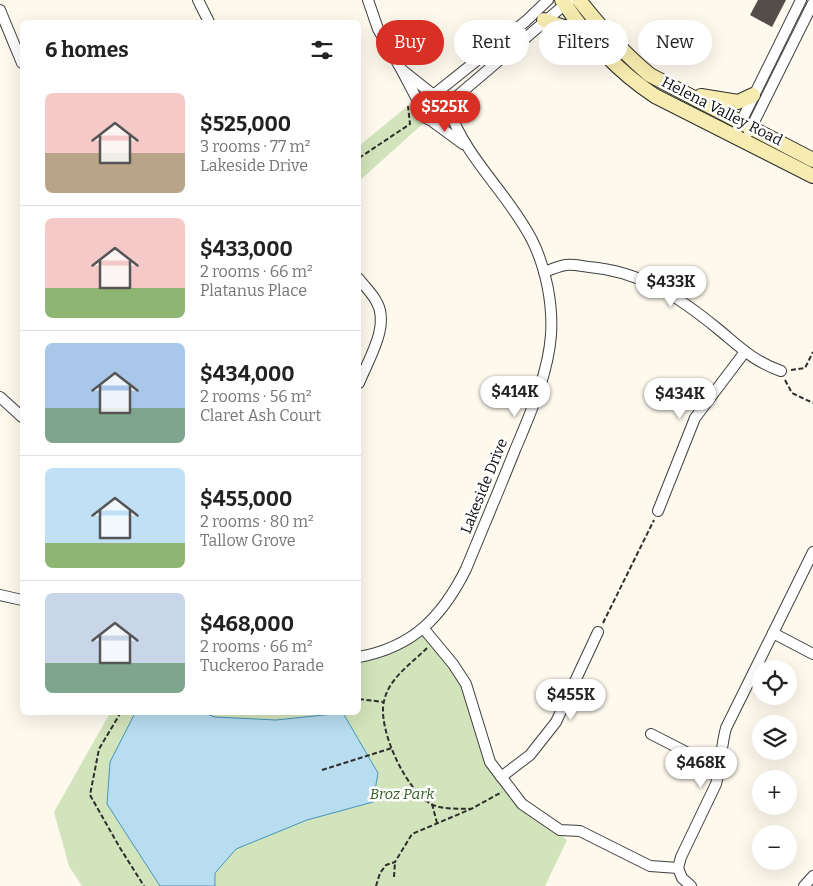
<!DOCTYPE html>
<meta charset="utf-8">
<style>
:root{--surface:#fff;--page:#f2f2f2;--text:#222;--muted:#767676;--line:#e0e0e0;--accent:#d93025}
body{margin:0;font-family:Bitter,serif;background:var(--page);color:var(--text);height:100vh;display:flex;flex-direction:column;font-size:19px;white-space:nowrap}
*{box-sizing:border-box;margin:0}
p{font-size:16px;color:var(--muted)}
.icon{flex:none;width:28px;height:28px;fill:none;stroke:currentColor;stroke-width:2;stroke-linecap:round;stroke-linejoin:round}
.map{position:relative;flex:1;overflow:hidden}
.details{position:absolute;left:20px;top:20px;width:341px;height:695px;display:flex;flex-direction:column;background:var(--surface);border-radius:8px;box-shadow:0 5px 20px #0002}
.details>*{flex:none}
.hud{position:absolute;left:376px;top:20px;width:361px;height:45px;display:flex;gap:10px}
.tools{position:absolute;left:752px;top:660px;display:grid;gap:10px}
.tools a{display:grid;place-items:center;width:45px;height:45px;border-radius:50%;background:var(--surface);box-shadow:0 5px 20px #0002;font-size:25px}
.price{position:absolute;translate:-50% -42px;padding:0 11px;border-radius:18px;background:#fff;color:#222;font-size:16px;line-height:32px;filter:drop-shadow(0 1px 2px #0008)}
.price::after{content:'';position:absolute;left:50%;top:30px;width:15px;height:11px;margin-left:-8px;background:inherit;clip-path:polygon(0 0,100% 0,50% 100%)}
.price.current{background:var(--accent);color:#fff}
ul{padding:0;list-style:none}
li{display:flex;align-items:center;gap:15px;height:125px;padding:0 25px}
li+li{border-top:1px solid var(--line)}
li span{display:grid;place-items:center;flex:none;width:140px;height:100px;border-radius:8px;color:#555}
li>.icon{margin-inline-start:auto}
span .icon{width:60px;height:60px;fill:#fffc;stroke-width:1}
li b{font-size:21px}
h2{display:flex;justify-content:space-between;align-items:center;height:60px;padding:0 25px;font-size:21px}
.pill{padding:0 18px;border-radius:22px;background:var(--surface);box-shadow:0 5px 20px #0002;font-size:18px;line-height:45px}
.pill.current{background:var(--accent);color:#fff}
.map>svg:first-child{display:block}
.green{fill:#d2e4bb}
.water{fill:#b7ddef;stroke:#4694bf}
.building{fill:#544d4a}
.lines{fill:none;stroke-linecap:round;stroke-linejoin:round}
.street-casing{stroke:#3f3f3f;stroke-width:12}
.secondary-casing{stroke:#2e2e2e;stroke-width:16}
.path{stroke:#2e2e2e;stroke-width:2;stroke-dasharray:5 2.5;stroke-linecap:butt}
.street{stroke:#fff;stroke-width:10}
.secondary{stroke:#f7ecaf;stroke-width:14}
.labels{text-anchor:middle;stroke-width:5;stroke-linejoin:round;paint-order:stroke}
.street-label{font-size:15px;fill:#0c0c0c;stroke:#fff}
.park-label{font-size:15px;font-style:italic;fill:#325d24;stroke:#fff}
</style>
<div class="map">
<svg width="813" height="886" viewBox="0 0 813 886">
<rect width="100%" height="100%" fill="#fdf9ed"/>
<!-- green -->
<g class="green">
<polygon points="410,104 427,120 359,181 359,146"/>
<polygon points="424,629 453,664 484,749 522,804 567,840 545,886 82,886 69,866 54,812 110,713 359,712 359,656"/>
</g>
<!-- water -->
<polygon class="water" points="135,713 204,713 215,717 276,720 343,713 378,773 373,802 307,820 236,849 215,873 215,886 160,886 107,804 110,762"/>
<!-- building -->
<polygon class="building" points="758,0 786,0 772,27 750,15"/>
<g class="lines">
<defs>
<g id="street">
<polyline points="198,0 209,22"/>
<path d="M 368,0 L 378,29 L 401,69 L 420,105 L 423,116 C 437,128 454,115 446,98 L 436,93 L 423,97 L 420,105"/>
<polyline points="0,10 22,63"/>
<polyline points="402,70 431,93"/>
<polyline points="436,93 526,21 548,0"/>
<polyline points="449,103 569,1"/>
<polyline points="433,122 463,144"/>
<polyline points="738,128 801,0"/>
<polyline points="749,132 813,3"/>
<path d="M 544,272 C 551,270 558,266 566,265 C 573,264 581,266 589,267 C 640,271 679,297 718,329 C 740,347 753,361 781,371"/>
<path d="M 359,279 C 364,286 372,293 376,301 C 391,325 368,360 359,383"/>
<polyline points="0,397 22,417"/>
<polyline points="658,511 695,418 744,353"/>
<polyline points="0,595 22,600"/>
<polyline points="424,629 453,664 466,684 490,762 522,804 560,830 580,831 650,866 678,868"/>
<polyline points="773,633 813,654"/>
<path d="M 359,657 C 413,647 442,617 466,569 C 482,530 499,490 515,450 C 530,414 548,375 551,335 C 553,304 546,268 532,240 C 508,193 466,159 449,109"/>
<polyline points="651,734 690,754 720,758"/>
<polyline points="501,777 530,755 556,722 598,632"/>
<path d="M 678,868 L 681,857 L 716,784 C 721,765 721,746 726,728 L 813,552"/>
<polyline points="678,868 682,878 691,886"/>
<polyline points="804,886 813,876"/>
</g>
<g id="secondary">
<path d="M 562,0 C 587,38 617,71 655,96 L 813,176"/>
<path d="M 579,0 C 601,28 623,53 650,75 L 813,160"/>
<polyline points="544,20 564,27 588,43"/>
<polyline points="701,96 738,102 753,95"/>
</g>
</defs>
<!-- street casing -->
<use href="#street" class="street-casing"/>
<!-- secondary casing -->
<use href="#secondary" class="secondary-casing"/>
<!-- path -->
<g class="path">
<polyline points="359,158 410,124 408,106"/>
<polyline points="791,370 805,368 813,352"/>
<polyline points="785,380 792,393 813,403"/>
<polyline points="603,623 654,520"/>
<path d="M 427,648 C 411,664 389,678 384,701 C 377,729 407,793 433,805 C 445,810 459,808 471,809"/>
<polyline points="359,699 383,702"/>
<polyline points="121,712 99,749 90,795 120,848 144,886"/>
<polyline points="322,770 392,748"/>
<polyline points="432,804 437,823"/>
<polyline points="394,877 395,862"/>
<polyline points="376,886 380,873 386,865 395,862 412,834 471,809 502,792"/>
</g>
<!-- street -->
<use href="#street" class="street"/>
<!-- secondary -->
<use href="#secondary" class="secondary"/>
</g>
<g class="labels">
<!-- street labels -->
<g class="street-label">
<text transform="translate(722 111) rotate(27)" y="5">Helena Valley Road</text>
<text transform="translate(484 486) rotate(-68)" y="5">Lakeside Drive</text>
</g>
<!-- park labels -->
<g class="park-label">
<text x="402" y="799">Broz Park</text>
</g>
</g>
</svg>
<div class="tools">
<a><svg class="icon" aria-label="locate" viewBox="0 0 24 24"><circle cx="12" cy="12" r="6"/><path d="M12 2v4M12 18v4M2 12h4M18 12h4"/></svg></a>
<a><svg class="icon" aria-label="layers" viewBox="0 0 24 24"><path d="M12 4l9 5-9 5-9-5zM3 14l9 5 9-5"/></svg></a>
<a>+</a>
<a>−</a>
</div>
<b class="price current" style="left:445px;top:133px">$525K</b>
<b class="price" style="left:671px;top:308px">$433K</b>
<b class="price" style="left:515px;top:418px">$414K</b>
<b class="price" style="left:680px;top:420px">$434K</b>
<b class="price" style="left:571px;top:721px">$455K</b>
<b class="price" style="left:701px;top:789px">$468K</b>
<div class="hud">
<a class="pill current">Buy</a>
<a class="pill">Rent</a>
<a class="pill">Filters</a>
<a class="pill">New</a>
</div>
<section class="details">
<h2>6 homes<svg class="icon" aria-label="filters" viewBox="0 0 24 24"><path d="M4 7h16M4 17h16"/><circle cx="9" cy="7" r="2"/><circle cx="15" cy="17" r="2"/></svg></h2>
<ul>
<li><span style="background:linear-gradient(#f6c9c9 60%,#b9a48a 0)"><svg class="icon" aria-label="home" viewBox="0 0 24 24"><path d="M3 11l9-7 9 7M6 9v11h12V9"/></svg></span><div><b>$525,000</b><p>3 rooms · 77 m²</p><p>Lakeside Drive</p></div></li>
<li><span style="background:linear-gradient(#f6c9c9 70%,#8fb573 0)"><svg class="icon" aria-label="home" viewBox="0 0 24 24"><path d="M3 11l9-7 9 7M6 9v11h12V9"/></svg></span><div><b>$433,000</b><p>2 rooms · 66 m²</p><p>Platanus Place</p></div></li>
<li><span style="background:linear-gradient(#a9c7e8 65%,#7fa58c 0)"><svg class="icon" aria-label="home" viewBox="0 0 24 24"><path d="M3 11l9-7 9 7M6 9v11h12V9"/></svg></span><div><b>$434,000</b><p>2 rooms · 56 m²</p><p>Claret Ash Court</p></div></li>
<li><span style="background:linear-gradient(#bfe0f5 75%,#8fb573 0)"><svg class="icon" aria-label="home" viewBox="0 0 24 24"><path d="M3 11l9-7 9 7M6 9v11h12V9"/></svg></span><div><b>$455,000</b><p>2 rooms · 80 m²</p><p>Tallow Grove</p></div></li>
<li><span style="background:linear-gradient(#c9d6e8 70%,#7fa58c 0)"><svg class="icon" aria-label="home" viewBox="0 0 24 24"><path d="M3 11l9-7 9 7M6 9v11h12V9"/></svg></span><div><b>$468,000</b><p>2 rooms · 66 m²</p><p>Tuckeroo Parade</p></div></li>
</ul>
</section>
</div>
